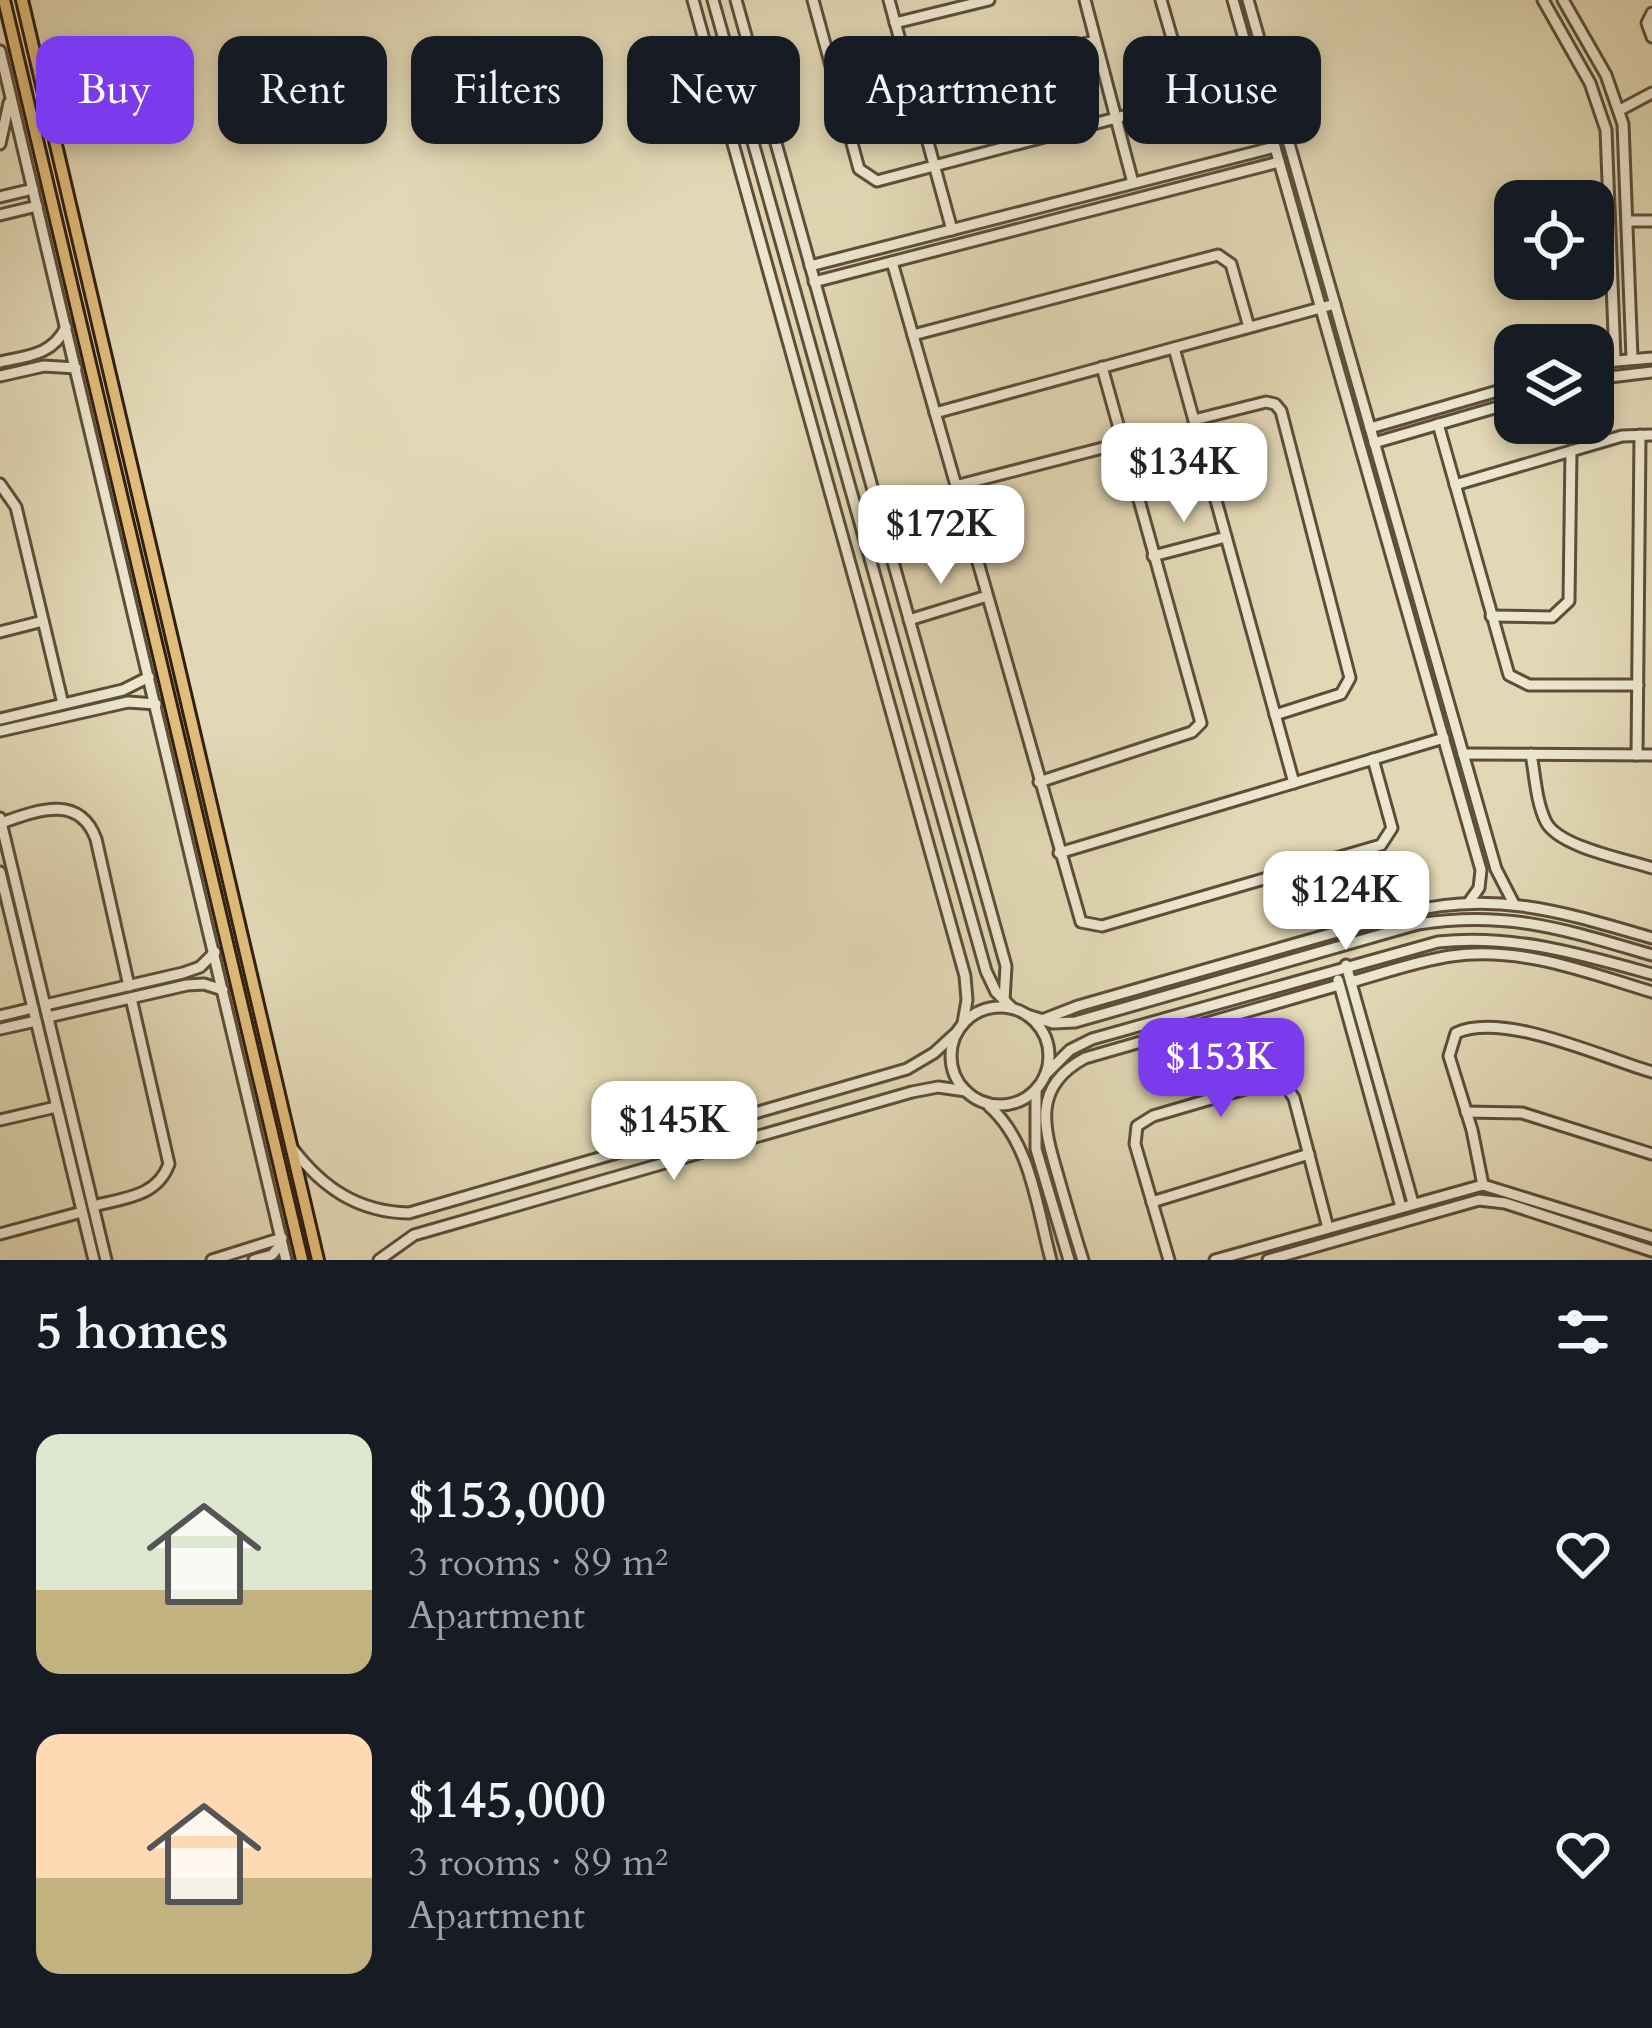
<!DOCTYPE html>
<meta charset="utf-8">
<style>
:root{--surface:#171b24;--page:#20242c;--text:#f1f3f6;--muted:#9ea1a6;--accent:#7c3aed}
body{margin:0;font-family:Cardo,serif;background:var(--page);color:var(--text);height:100vh;display:flex;flex-direction:column;font-size:45px;white-space:nowrap}
*{box-sizing:border-box;margin:0}
p{font-size:39px;color:var(--muted)}
.icon{flex:none;width:66px;height:66px;fill:none;stroke:currentColor;stroke-width:2;stroke-linecap:round;stroke-linejoin:round}
.map{position:relative;height:1260px;overflow:hidden}
.side{display:flex;flex-direction:column;background:var(--surface);flex:1}
.side>*{flex:none}
.top-card{position:absolute;left:36px;top:36px;width:1581px;height:108px;display:flex;gap:24px}
.tools{position:absolute;left:1494px;top:180px;display:grid;gap:24px}
.tools a{display:grid;place-items:center;width:120px;height:120px;border-radius:24px;background:var(--surface);box-shadow:0 6px 18px #0003;font-size:60px}
.price{position:absolute;translate:-50% -102px;padding:0 27px;border-radius:24px;background:#fff;color:#222;font-size:39px;line-height:78px;filter:drop-shadow(0 3px 6px #0008)}
.price::after{content:'';position:absolute;left:50%;top:72px;width:36px;height:27px;margin-left:-18px;background:inherit;clip-path:polygon(0 0,100% 0,50% 100%)}
.price.current{background:var(--accent);color:#fff}
ul{padding:0;list-style:none}
li{display:flex;align-items:center;gap:36px;height:300px;padding:0 36px}
li span{display:grid;place-items:center;flex:none;width:336px;height:240px;border-radius:24px;color:#555}
li>.icon{margin-inline-start:auto}
span .icon{width:144px;height:144px;fill:#fffc;stroke-width:1}
li b{font-size:51px}
h2{display:flex;justify-content:space-between;align-items:center;height:144px;padding:0 36px;font-size:51px}
.tag{padding:0 42px;border-radius:24px;background:var(--surface);box-shadow:0 6px 18px #0003;font-size:42px;line-height:108px}
.tag.current{background:var(--accent);color:#fff}
.map>svg:first-child{display:block}
.lines{fill:none;stroke-linecap:round;stroke-linejoin:round}
.minor-casing{stroke:#5e4e38;stroke-width:15}
.major-casing{stroke:#32200f;stroke-width:16}
.minor{stroke:#ece6cf;stroke-width:9}
.major{stroke:#e1bc7a;stroke-width:10}
</style>
<div class="map">
<svg width="1652" height="1260" viewBox="0 0 1652 1260">
<rect width="100%" height="100%" fill="#e2d8b5"/>
<filter id="stains"><feTurbulence type="fractalNoise" baseFrequency=".00167" numOctaves="4"/><feColorMatrix values="0 0 0 0 .2 0 0 0 0 .09 0 0 0 0 .02 0 0 0 .5 -.17"/></filter>
<radialGradient id="worn" r=".72"><stop offset=".6" stop-color="#630" stop-opacity="0"/><stop offset="1" stop-color="#630" stop-opacity=".3"/></radialGradient>
<g class="lines">
<defs>
<g id="minor">
<polyline points="693,0 965,976 967,1000 963,1023"/>
<polyline points="713,0 986,971 996,992 1012,1008"/>
<polyline points="736,0 1006,966 1004,1001"/>
<polyline points="813,0 859,169 877,181 1173,103 1181,97 1185,83 1161,0"/>
<polyline points="889,0 952,230"/>
<polyline points="1085,0 1133,183"/>
<polyline points="1233,0 1481,870 1479,888 1469,902"/>
<polyline points="1248,0 1496,869 1514,904"/>
<polyline points="1543,0 1590,83 1606,130 1615,359"/>
<polyline points="1563,0 1606,75 1623,124 1632,358"/>
<polyline points="1652,13 1647,23 1652,37"/>
<polyline points="895,23 989,0"/>
<polyline points="0,51 286,1260"/>
<polyline points="913,87 1095,41"/>
<polyline points="1620,110 1652,93"/>
<polyline points="0,144 9,103"/>
<polyline points="0,197 33,189"/>
<polyline points="0,215 37,206"/>
<polyline points="1628,221 1652,221"/>
<polyline points="892,262 1081,922 1102,926 1381,845 1392,828 1373,759"/>
<polyline points="810,266 1275,147"/>
<polyline points="814,282 1279,162"/>
<polyline points="913,335 1218,255 1231,264 1249,327"/>
<polyline points="1174,348 1294,783"/>
<path d="M 0,362 C 27,356 53,355 66,327"/>
<polyline points="1593,363 1652,358"/>
<polyline points="0,376 44,366 76,368"/>
<polyline points="1593,379 1652,372"/>
<polyline points="935,413 1335,304"/>
<polyline points="1194,420 1266,402 1275,404 1281,411 1350,678 1341,694 1275,715"/>
<polyline points="1438,424 1509,675 1529,685 1638,685"/>
<polyline points="1370,428 1515,386"/>
<polyline points="1374,443 1515,402"/>
<polyline points="0,484 16,507 63,704"/>
<polyline points="1455,485 1622,436 1652,435"/>
<polyline points="955,486 1122,443"/>
<polyline points="1153,556 1226,537"/>
<polyline points="1491,616 1552,617 1569,601 1571,451"/>
<polyline points="909,620 987,596"/>
<polyline points="0,632 43,621"/>
<polyline points="0,719 123,690 149,677"/>
<polyline points="0,731 128,702 156,704"/>
<polyline points="1463,754 1652,755"/>
<path d="M 1531,754 C 1535,775 1536,802 1546,822 C 1559,847 1625,859 1652,868"/>
<polyline points="1637,755 1640,435"/>
<polyline points="1039,782 1192,732 1201,723 1102,367"/>
<polyline points="0,818 106,1260"/>
<path d="M 1,823 C 36,811 79,793 96,839 L 129,986"/>
<polyline points="1059,853 1444,738"/>
<polyline points="0,872 94,1260"/>
<polyline points="1346,965 1413,1203"/>
<polyline points="1338,980 1401,1207"/>
<path d="M 1351,982 C 1384,973 1417,961 1451,956 C 1521,946 1586,972 1652,992"/>
<polyline points="45,1005 183,973 200,967 215,952"/>
<circle cx="1000" cy="1056" r="49"/>
<path d="M 1027,1015 L 1053,1023 L 1075,1022 L 1418,924 C 1509,910 1566,930 1652,955"/>
<polyline points="0,1016 33,1008"/>
<polyline points="48,1017 187,985 204,984 223,990"/>
<path d="M 1042,1020 L 1078,1006 L 1400,914 C 1493,889 1563,912 1652,938"/>
<polyline points="0,1029 36,1021"/>
<path d="M 1045,1075 L 1070,1050 L 1092,1039 L 1438,942 C 1513,934 1580,954 1652,974"/>
<polyline points="1036,1090 1036,1149 1069,1260"/>
<path d="M 989,1106 C 1031,1143 1037,1208 1051,1260"/>
<polyline points="1466,1112 1522,1113 1652,1154"/>
<polyline points="0,1120 56,1107"/>
<path d="M 293,1149 C 323,1188 358,1212 409,1213 L 907,1069 L 934,1053 L 958,1031"/>
<path d="M 1483,1185 L 1472,1130 L 1449,1056 L 1456,1033 C 1504,1011 1603,1058 1652,1072"/>
<polyline points="1152,1202 1309,1154"/>
<path d="M 93,1206 C 124,1198 157,1197 169,1164 L 131,998"/>
<polyline points="0,1234 82,1212"/>
<polyline points="212,1260 282,1238"/>
<polyline points="254,1260 272,1255 281,1244"/>
<polyline points="379,1260 414,1235 912,1092 938,1087 966,1091"/>
<path d="M 1083,1260 C 1074,1232 1066,1204 1058,1176 C 1044,1128 1031,1087 1085,1058 L 1339,985"/>
<polyline points="1169,1260 1135,1144 1137,1126 1153,1116 1269,1082 1285,1085 1294,1098 1328,1228"/>
<polyline points="1215,1260 1483,1185 1652,1237"/>
<polyline points="1268,1260 1479,1200 1505,1203 1652,1251"/>
</g>
<g id="major">
<polyline points="4,0 302,1260"/>
<polyline points="22,0 318,1260"/>
</g>
</defs>
<!-- minor casing -->
<use href="#minor" class="minor-casing"/>
<!-- major casing -->
<use href="#major" class="major-casing"/>
<!-- minor -->
<use href="#minor" class="minor"/>
<!-- major -->
<use href="#major" class="major"/>
</g>
<rect width="100%" height="100%" filter="url(#stains)"/>
<rect width="100%" height="100%" fill="url(#worn)"/>
</svg>
<div class="tools">
<a><svg class="icon" aria-label="locate" viewBox="0 0 24 24"><circle cx="12" cy="12" r="6"/><path d="M12 2v4M12 18v4M2 12h4M18 12h4"/></svg></a>
<a><svg class="icon" aria-label="layers" viewBox="0 0 24 24"><path d="M12 4l9 5-9 5-9-5zM3 14l9 5 9-5"/></svg></a>
</div>
<b class="price" style="left:1184px;top:525px">$134K</b>
<b class="price" style="left:941px;top:587px">$172K</b>
<b class="price" style="left:1346px;top:953px">$124K</b>
<b class="price current" style="left:1221px;top:1120px">$153K</b>
<b class="price" style="left:674px;top:1183px">$145K</b>
<div class="top-card">
<a class="tag current">Buy</a>
<a class="tag">Rent</a>
<a class="tag">Filters</a>
<a class="tag">New</a>
<a class="tag">Apartment</a>
<a class="tag">House</a>
</div>
</div>
<section class="side">
<h2>5 homes<svg class="icon" aria-label="filters" viewBox="0 0 24 24"><path d="M4 7h16M4 17h16"/><circle cx="9" cy="7" r="2"/><circle cx="15" cy="17" r="2"/></svg></h2>
<ul>
<li><span style="background:linear-gradient(#dfe7d0 65%,#c2b280 0)"><svg class="icon" aria-label="home" viewBox="0 0 24 24"><path d="M3 11l9-7 9 7M6 9v11h12V9"/></svg></span><div><b>$153,000</b><p>3 rooms · 89 m²</p><p>Apartment</p></div><svg class="icon" aria-label="heart" viewBox="0 0 24 24"><path d="M12 20l-8-8c-3-5 5-10 8-4 3-6 11-1 8 4z"/></svg></li>
<li><span style="background:linear-gradient(#ffd9b3 60%,#c2b280 0)"><svg class="icon" aria-label="home" viewBox="0 0 24 24"><path d="M3 11l9-7 9 7M6 9v11h12V9"/></svg></span><div><b>$145,000</b><p>3 rooms · 89 m²</p><p>Apartment</p></div><svg class="icon" aria-label="heart" viewBox="0 0 24 24"><path d="M12 20l-8-8c-3-5 5-10 8-4 3-6 11-1 8 4z"/></svg></li>
</ul>
</section>
